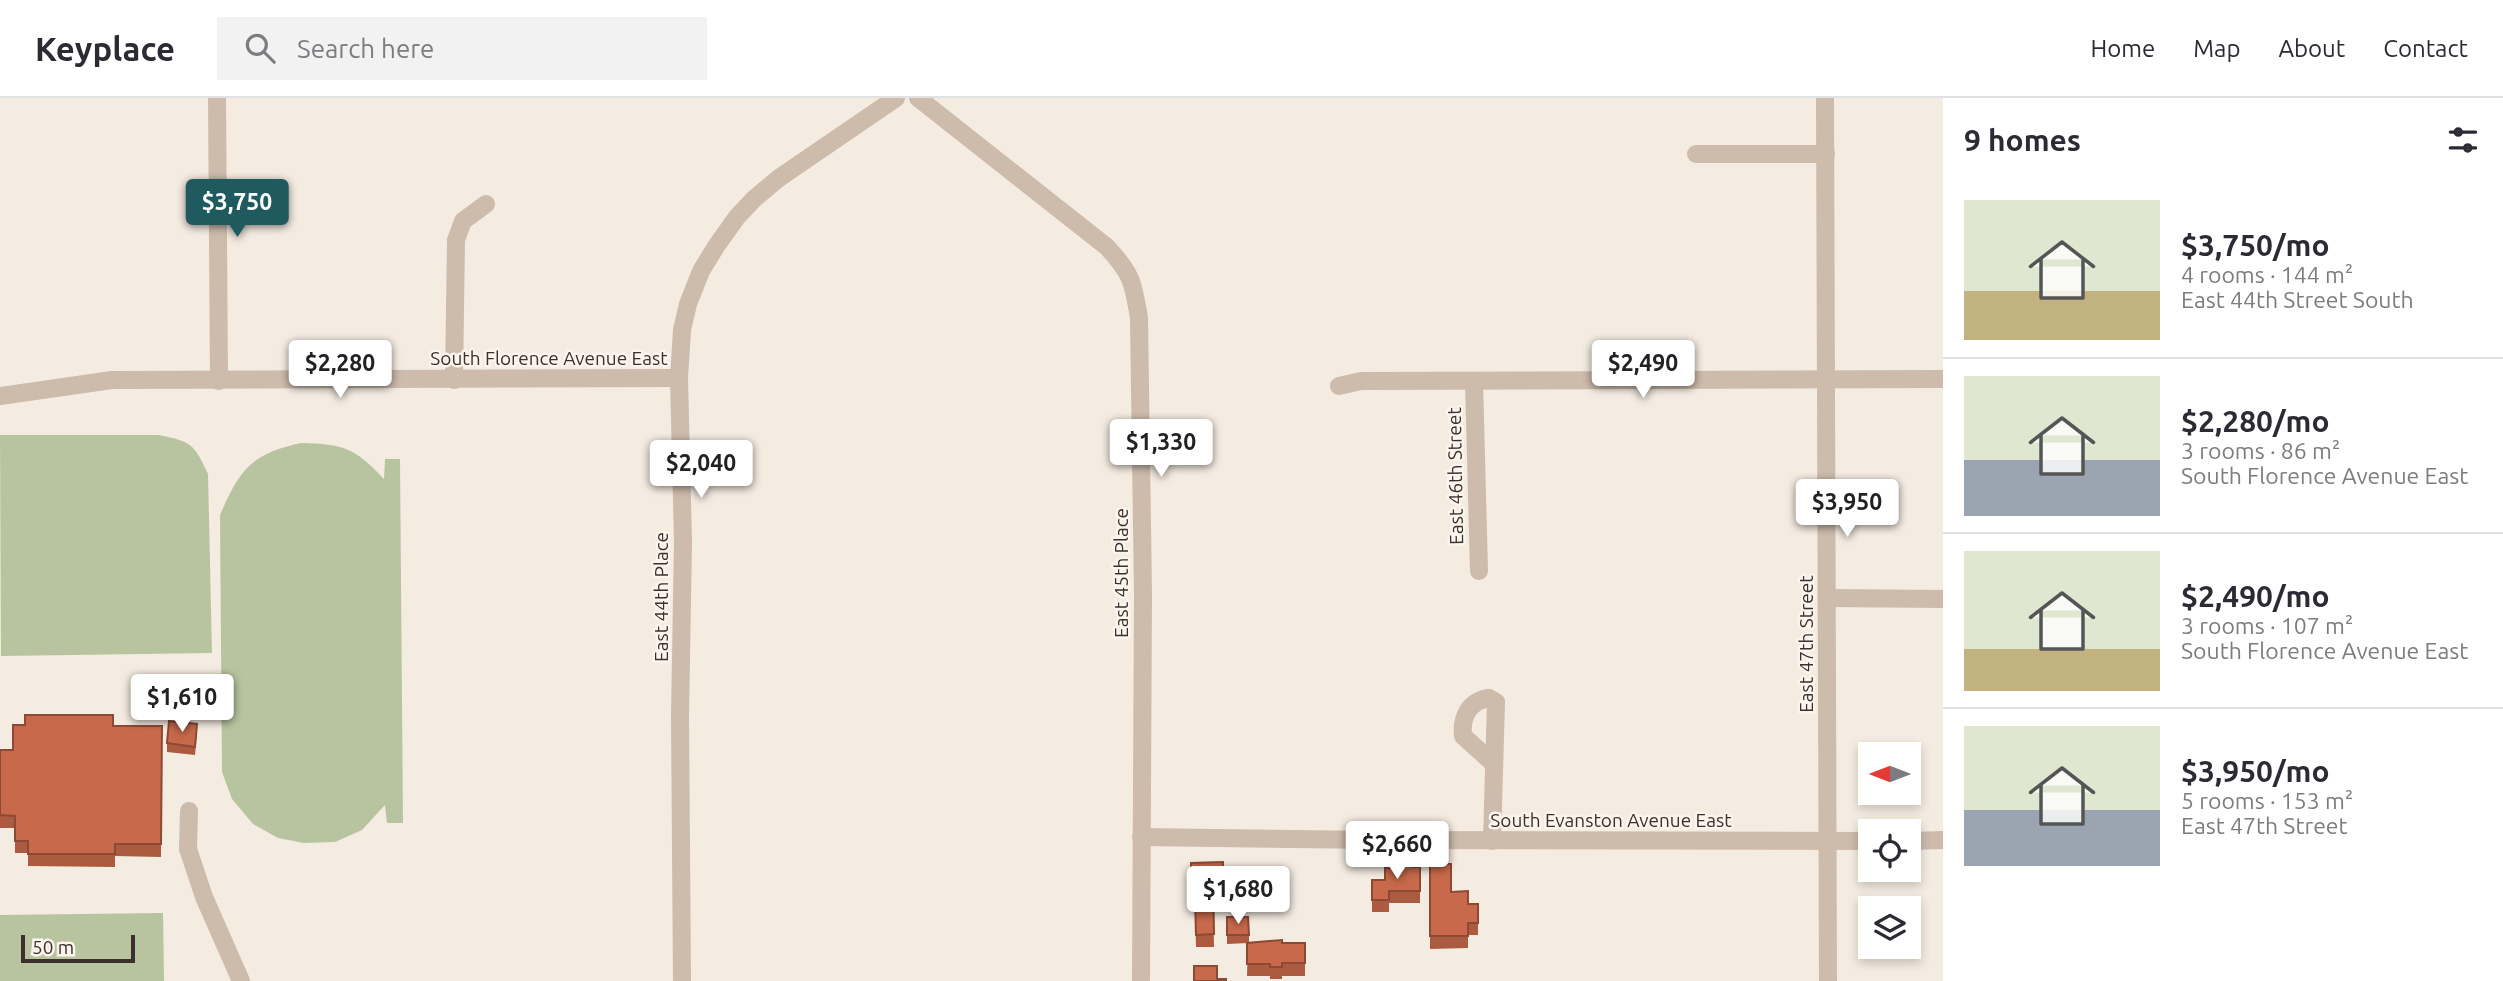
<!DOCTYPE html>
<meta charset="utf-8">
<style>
:root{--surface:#fff;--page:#f2f2f3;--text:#2b2b33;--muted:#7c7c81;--line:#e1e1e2;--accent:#1f5a5e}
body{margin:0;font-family:Ubuntu,sans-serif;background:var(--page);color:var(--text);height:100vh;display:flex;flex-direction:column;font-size:26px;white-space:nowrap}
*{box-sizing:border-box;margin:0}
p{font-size:23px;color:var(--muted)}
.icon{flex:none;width:38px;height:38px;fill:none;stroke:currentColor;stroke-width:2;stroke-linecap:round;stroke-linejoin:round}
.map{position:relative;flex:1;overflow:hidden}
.details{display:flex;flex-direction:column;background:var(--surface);width:560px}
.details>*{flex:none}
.needle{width:46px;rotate:270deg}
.buttons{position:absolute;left:1858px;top:644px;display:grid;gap:14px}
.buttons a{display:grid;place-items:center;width:63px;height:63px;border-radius:0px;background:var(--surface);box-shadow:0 4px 10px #0003;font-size:35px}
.scale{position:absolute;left:21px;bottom:18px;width:114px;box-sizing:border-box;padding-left:7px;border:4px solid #3b302b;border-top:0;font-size:19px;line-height:24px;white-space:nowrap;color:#3b302b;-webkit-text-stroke:5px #fbf5ee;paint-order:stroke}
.price{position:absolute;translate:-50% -60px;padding:0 16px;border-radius:7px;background:#fff;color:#222;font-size:23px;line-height:46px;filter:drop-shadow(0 2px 4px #0008)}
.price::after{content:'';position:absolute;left:50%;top:42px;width:21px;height:16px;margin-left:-10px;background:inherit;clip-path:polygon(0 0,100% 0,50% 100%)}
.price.active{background:var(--accent);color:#fff}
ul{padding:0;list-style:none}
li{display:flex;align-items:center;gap:21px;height:175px;padding:0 21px}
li+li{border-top:2px solid var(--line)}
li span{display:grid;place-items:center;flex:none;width:196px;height:140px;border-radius:0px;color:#555}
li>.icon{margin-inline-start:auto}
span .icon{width:84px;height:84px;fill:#fffc;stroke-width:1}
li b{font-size:30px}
h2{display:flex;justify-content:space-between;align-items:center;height:84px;padding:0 21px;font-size:30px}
header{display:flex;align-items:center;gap:42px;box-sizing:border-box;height:98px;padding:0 35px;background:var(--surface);border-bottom:2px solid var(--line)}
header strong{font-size:33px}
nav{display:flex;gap:38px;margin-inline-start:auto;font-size:24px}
.search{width:490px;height:63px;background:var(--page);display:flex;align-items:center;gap:18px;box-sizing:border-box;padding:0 24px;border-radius:0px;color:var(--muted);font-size:26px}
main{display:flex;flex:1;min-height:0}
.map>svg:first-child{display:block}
.green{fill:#b8c4a0}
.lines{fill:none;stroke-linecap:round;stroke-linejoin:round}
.minor{stroke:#cdbbac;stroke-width:18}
.wall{fill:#ac5a40}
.building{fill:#c8694b;stroke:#8c4a34;stroke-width:2}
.labels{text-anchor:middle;stroke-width:5;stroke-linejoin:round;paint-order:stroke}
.street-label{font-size:19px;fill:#3b302b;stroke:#fbf5ee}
</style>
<header>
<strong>Keyplace</strong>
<div class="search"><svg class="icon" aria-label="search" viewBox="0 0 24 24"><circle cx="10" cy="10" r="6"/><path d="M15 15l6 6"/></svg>Search here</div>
<nav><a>Home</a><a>Map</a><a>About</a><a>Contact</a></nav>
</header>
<main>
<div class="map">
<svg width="1943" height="883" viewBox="0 0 1943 883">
<rect width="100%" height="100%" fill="#f4ebe1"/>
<!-- green -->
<g class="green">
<path d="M 0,337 L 158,337 C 191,343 194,346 208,376 L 212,555 L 1,558 Z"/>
<path d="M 301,345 C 344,346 355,350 384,381 L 385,361 L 400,361 L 403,725 L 387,725 L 385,707 L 362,732 L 335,744 L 304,745 L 278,740 L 253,726 L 232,701 L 222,674 L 220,417 C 240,371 251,356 301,345 Z"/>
<polygon points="163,815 164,883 0,883 0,817"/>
</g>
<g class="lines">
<!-- minor -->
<g class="minor">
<polyline points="217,0 219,283"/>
<path d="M 918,0 L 1107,149 C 1132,176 1133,184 1139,220 L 1143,496 L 1141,883"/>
<polyline points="1825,0 1828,883"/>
<polyline points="1696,56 1826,56"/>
<polyline points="454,282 456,142 463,123 486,106"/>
<polyline points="1474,283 1479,473"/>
<polyline points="1339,288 1361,283 1943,281"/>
<polyline points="0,298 112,282 679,280"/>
<polyline points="1828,500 1943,501"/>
<polyline points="189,713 188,751 204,799 241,883"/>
<polyline points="1141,739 1378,742 1871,743"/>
<path d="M 1492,743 L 1496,604 L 1489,600 C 1469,603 1461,619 1463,638 L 1494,666"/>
<polyline points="1909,743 1943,742"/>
<polyline points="682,883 680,617 683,444 679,280 682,232 688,206 701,173 717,147 737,119 754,101 779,80 896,0"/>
</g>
</g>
<!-- wall -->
<g class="wall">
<polygon points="113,628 162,628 161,759 115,758 115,769 28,768 28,755 15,755 15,730 0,730 0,652 13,652"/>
<polygon points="197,635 195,657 167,654 167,645"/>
<polygon points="1223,764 1223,791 1213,792 1214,849 1196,849 1195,814 1192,814 1191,765"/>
<polygon points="1430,766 1451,794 1468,806 1478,806 1478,837 1468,837 1468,850 1430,851"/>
<polygon points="1412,769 1420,769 1420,805 1389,805 1389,814 1372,814 1372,782 1385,782"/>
<polygon points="1227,819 1249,837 1249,845 1305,845 1305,878 1282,878 1282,881 1270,881 1270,878 1247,878 1248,845 1227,846"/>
</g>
<!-- building -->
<g class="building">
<polygon points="25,617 113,617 113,628 162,628 161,746 115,746 115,756 28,756 28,743 15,743 15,718 0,717 0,652 13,652 13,627 25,627"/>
<polygon points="169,623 197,626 195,649 167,645"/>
<polygon points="1223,764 1223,779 1213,779 1214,836 1196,837 1195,802 1192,802 1191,765"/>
<polygon points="1392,765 1412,765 1412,769 1420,769 1420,793 1389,793 1389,802 1372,802 1372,782 1385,782 1385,770 1392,770"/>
<polygon points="1430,766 1451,766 1451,794 1468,793 1468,806 1478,806 1478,825 1468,825 1468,838 1430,838"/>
<polygon points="1227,819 1248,819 1249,837 1227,837"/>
<polygon points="1282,842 1282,845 1305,845 1305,865 1282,865 1282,869 1270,869 1270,866 1247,866 1247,845"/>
<polygon points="1194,868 1217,868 1217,881 1226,881 1226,883 1194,883"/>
</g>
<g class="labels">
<!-- street labels -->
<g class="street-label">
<text x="549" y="267">South Florence Avenue East</text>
<text transform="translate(1455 378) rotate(-91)" y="7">East 46th Street</text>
<text transform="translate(1121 475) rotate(-90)" y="7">East 45th Place</text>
<text transform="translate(661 499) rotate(-90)" y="7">East 44th Place</text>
<text transform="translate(1806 546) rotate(-90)" y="7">East 47th Street</text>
<text x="1611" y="729">South Evanston Avenue East</text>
</g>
</g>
</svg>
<div class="buttons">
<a><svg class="needle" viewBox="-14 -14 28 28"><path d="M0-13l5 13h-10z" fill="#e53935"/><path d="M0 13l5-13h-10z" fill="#7c7c81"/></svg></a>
<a><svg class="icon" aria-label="locate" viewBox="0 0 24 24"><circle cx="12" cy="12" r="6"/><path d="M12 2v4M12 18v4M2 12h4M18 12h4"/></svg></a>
<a><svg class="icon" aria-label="layers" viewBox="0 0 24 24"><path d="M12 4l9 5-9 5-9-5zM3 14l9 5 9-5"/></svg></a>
</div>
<div class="scale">50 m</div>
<b class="price active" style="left:237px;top:141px">$3,750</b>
<b class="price" style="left:340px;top:302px">$2,280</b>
<b class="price" style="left:1643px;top:302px">$2,490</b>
<b class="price" style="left:1161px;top:381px">$1,330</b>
<b class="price" style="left:701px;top:402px">$2,040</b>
<b class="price" style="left:1847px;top:441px">$3,950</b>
<b class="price" style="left:182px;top:636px">$1,610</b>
<b class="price" style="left:1397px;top:783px">$2,660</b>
<b class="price" style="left:1238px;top:828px">$1,680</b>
</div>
<section class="details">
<h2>9 homes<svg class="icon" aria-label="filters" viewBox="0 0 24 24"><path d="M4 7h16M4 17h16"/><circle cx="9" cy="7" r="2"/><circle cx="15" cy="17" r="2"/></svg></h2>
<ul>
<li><span style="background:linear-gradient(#dfe7d0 65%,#c2b280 0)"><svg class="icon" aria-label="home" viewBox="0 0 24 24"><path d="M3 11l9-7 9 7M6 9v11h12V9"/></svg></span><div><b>$3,750/mo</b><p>4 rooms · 144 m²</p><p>East 44th Street South</p></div></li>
<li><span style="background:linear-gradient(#dfe7d0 60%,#9aa5b1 0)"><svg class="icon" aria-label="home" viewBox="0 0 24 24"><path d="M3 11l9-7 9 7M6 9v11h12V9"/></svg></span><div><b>$2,280/mo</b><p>3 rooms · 86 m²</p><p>South Florence Avenue East</p></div></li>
<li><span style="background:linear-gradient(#dfe7d0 70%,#c2b280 0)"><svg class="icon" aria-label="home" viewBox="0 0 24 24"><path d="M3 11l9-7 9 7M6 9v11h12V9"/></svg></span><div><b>$2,490/mo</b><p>3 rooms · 107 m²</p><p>South Florence Avenue East</p></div></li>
<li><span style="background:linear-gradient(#dfe7d0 60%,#9aa5b1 0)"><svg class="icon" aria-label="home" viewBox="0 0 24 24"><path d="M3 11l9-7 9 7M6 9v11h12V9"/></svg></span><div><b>$3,950/mo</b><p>5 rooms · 153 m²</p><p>East 47th Street</p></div></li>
</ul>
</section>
</main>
